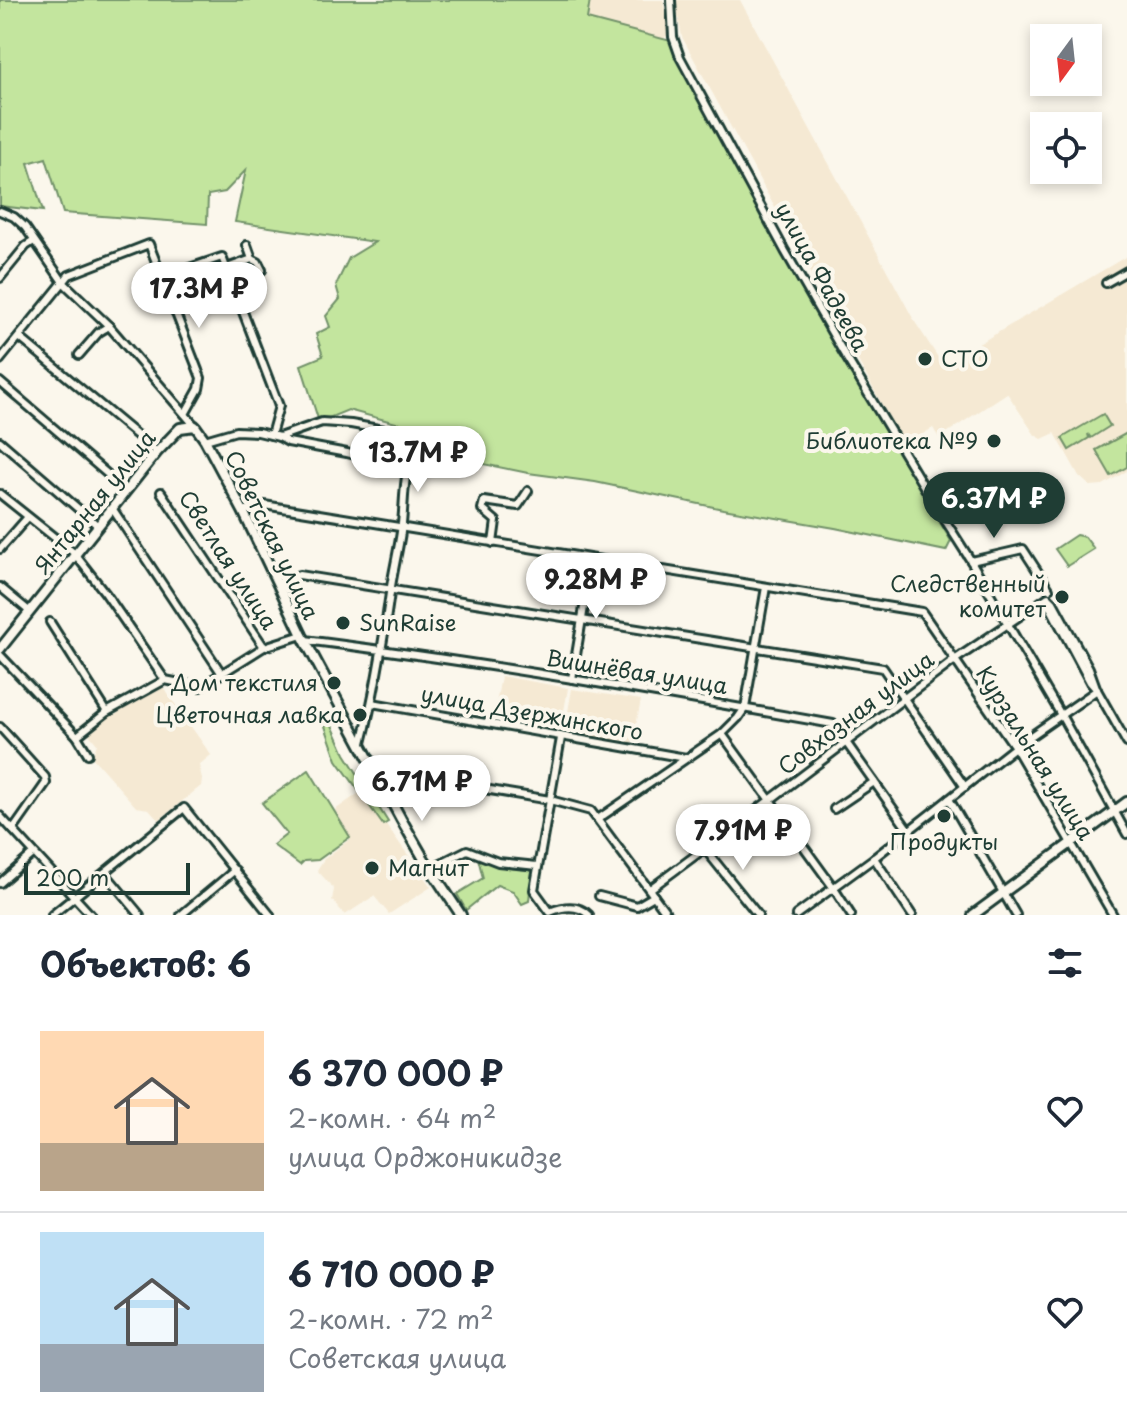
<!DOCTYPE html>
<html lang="ru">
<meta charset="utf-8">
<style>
:root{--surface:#fff;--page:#f2f2f3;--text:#1f2937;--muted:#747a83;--line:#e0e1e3;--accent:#1f3d34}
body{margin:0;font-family:"Playpen Sans",sans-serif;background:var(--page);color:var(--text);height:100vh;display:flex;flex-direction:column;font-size:30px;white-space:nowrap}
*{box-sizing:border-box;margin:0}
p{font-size:26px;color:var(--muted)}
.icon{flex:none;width:44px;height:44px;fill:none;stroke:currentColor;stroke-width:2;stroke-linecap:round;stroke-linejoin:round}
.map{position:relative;height:915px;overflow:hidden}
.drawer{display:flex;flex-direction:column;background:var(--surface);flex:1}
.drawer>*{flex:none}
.needle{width:52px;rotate:195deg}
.tools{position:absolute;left:1030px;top:24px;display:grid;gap:16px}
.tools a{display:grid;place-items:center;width:72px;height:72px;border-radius:0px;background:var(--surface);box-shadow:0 4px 12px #0003;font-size:40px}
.scale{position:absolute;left:24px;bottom:20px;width:166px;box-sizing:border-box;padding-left:8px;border:4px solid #1f3d34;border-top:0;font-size:22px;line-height:28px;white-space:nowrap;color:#1f3d34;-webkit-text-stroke:6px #fbf7ec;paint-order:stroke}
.price{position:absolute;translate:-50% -68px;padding:0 18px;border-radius:28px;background:#fff;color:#222;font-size:26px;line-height:52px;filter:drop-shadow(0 2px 4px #0008)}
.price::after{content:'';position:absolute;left:50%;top:48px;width:24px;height:18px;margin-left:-12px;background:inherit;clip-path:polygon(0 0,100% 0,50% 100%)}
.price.on{background:var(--accent);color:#fff}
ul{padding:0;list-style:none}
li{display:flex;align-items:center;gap:24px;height:200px;padding:0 40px}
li+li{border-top:2px solid var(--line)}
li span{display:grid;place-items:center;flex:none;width:224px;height:160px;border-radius:0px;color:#555}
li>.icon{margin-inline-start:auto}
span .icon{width:96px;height:96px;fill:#fffc;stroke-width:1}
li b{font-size:34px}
h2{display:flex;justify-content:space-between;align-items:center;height:96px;padding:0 40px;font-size:34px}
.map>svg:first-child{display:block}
.built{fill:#f5e9d3}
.green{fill:#c3e59e;stroke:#719169;stroke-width:2}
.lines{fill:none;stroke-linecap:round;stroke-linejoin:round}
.street-casing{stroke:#1f3d34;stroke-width:12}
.secondary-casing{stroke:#1f3d34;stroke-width:14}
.street{stroke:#fbf7ec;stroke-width:6}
.secondary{stroke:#fbf7ec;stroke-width:8}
.poi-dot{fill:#1f3d34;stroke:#fbf7ec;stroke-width:3}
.labels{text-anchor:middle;stroke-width:8;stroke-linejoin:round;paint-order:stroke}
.street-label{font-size:22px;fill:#1f3d34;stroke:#fbf7ec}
.poi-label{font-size:22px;fill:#1f3d34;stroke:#fbf7ec;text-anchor:end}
</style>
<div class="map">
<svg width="1127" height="915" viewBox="0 0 1127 915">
<rect width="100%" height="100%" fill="#fbf7ec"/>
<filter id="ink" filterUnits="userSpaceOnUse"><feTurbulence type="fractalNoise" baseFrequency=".0125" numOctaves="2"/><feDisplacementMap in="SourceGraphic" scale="16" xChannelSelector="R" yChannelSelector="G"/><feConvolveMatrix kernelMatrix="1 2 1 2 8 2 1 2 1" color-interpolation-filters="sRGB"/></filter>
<g filter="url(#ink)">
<!-- built -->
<g class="built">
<polygon points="591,0 663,0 669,35 661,40 586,21"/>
<polygon points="675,0 740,0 915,322 943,365 1127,256 1127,471 1103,485 1090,486 1079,476 1055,433 1042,439 1035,435 1007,393 939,438 933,428 904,445 682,37"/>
<polygon points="501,676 568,688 560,734 493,722"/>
<polygon points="161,684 211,755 199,765 202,779 201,786 159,820 149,809 136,807 92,757 97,744 88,733 109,715 115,715"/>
<polygon points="572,689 641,700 632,746 564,734"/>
<polygon points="362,791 431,887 389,914 374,896 345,915 332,900 334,889 317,870 324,859 350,839 335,810"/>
</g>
<!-- green -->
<g class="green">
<polygon points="0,0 590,0 587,19 671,41 777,245 951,541 946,551 835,528 723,509 595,482 528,473 410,449 411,427 348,410 319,422 301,365 323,356 316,334 330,327 326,316 340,299 336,285 349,258 375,242 235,222 246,170 225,192 208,195 207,224 63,213 46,158 28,163 43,211 0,206"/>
<polygon points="1103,414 1110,426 1091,438 1088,434 1089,438 1069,450 1062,438"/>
<polygon points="1127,433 1127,467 1111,476 1096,450"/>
<polygon points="1076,535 1085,537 1094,549 1067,566 1055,549"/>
<polygon points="331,723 345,754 388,822 383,825 337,760 325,726"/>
<polygon points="309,770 350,837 318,860 304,861 300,865 273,845 287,834 262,803"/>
<polygon points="478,858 500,865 532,869 529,901 522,904 513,891 497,885 466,910 457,894 483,878"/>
</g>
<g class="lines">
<defs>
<g id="street">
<polyline points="671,0 673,37 680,57 785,251 843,352 929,495 971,561 1061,715 1127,834"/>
<polyline points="0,211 14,217 25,227 63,282 109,326 195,426"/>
<polyline points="252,259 258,262 262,270"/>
<polyline points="227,268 252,259 247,245"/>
<polyline points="163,277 222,257 279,406 271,435"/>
<polyline points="0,278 26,246 34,241"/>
<polyline points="1106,283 1127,271"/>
<polyline points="19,337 157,452"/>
<polyline points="79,355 99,332 109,326"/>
<polyline points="0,360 69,275 149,244 201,378 199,389 185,414"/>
<polyline points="0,382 126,490"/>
<polyline points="279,437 288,442 347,453 407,468"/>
<path d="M 205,440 L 236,431 L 258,432 L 279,437 L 322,422 L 351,424 L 406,434 L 407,449 L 412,454 C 402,480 405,505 401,532 C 398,552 393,572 390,593 C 383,643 375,693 362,743"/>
<polyline points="0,441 97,525"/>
<polyline points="161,492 264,647"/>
<polyline points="0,494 74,553 106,594 165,680"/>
<polyline points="112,508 222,674"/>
<polyline points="243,511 264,505 922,612 1015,747 1113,915"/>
<polyline points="493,543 496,521 482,509 484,501 518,506 528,491"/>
<polyline points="0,549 28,517"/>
<polyline points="971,561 1023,549 1049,589"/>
<polyline points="278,583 299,575 883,668 965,787"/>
<polyline points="0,587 29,611"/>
<polyline points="1049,600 1049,605 1090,682 1097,690 1127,743"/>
<polyline points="50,622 107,712"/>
<path d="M 305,640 C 482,662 658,693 833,724 L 909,831"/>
<polyline points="0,655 77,736 88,754"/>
<polyline points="572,679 592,559"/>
<polyline points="372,703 686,758"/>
<polyline points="0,727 45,777 46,783 13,830"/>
<polyline points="722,734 833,887 851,915"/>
<polyline points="77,736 107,712 165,680 200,687 264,647 302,635"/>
<path d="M 561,738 L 534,890 L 550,912 C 564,906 578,904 589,915"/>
<polyline points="376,771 550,800 591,811 668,915"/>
<polyline points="949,799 1016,915"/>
<polyline points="834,809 874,782"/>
<polyline points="0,816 91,915"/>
<polyline points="598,819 722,734 738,718 745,708 766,587"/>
<polyline points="705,849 758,915"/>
<polyline points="874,858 912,915"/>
<polyline points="431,870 439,864 467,850 498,862 537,866"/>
<polyline points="105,873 140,915"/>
<polyline points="0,883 33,854"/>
<polyline points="650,889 770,800 956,659 1048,597 1053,602 1089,668 1097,690"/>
<polyline points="599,896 637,906 654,896"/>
<polyline points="52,915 184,808 270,915"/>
<polyline points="181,915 235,870"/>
<polyline points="796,915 874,858 1015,747 1097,690"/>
</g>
<g id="secondary">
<polyline points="0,649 157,452 180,428 195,426 205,440 243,511 302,635 401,819 424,859 461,915"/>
<polyline points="973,915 1127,802"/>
</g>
</defs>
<!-- street casing -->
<use href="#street" class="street-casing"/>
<!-- secondary casing -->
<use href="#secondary" class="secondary-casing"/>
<!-- street -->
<use href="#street" class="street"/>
<!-- secondary -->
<use href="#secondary" class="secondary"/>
</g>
</g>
<!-- markers -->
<g class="poi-dot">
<circle cx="925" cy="359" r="8"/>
<circle cx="994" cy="441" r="8"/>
<circle cx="1062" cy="597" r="8"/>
<circle cx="343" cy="623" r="8"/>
<circle cx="334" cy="683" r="8"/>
<circle cx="360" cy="715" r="8"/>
<circle cx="944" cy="816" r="8"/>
<circle cx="372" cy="868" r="8"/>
</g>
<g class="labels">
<!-- street labels -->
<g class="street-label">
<text transform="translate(822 277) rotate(61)" y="8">улица Фадеева</text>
<text transform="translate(95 502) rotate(-51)" y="8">Янтарная улица</text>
<text transform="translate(272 535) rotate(64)" y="8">Советская улица</text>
<text transform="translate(228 560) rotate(57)" y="8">Светлая улица</text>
<text transform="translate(637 672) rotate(9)" y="8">Вишнёвая улица</text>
<text transform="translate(532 713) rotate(10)" y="8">улица Дзержинского</text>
<text transform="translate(856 713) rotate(-37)" y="8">Совхозная улица</text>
<text transform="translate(1035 753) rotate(58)" y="8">Курзальная улица</text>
</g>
<!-- poi labels -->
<g class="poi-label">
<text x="941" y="367" text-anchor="start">СТО</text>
<text x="978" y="449">Библиотека №9</text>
<text x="1046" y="592">Следственный<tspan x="1046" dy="25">комитет</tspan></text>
<text x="359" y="631" text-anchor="start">SunRaise</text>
<text x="318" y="691">Дом текстиля</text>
<text x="344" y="723">Цветочная лавка</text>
<text x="944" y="850" text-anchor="middle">Продукты</text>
<text x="388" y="876" text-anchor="start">Магнит</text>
</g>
</g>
</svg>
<div class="tools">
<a><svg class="needle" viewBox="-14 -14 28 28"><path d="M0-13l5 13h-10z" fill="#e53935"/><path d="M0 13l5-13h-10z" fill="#747a83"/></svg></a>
<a><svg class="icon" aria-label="locate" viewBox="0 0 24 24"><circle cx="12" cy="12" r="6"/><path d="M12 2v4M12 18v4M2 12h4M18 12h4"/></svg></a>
</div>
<div class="scale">200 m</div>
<b class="price" style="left:199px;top:330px">17.3M ₽</b>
<b class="price" style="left:418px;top:494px">13.7M ₽</b>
<b class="price on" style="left:994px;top:540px">6.37M ₽</b>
<b class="price" style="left:596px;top:621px">9.28M ₽</b>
<b class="price" style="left:422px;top:823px">6.71M ₽</b>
<b class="price" style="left:743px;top:872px">7.91M ₽</b>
</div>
<section class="drawer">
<h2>Объектов: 6<svg class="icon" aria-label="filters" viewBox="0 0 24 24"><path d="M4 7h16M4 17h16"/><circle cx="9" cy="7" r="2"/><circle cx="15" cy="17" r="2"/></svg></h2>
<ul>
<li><span style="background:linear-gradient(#ffd9b3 70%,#b9a48a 0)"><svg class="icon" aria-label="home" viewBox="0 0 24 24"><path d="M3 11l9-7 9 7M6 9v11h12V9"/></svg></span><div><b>6 370 000 ₽</b><p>2-комн. · 64 m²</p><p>улица Орджоникидзе</p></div><svg class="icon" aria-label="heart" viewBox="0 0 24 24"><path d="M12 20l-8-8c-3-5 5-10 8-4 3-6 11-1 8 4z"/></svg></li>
<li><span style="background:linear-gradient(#bfe0f5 70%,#9aa5b1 0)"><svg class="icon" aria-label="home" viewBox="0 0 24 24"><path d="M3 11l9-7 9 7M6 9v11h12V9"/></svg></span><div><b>6 710 000 ₽</b><p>2-комн. · 72 m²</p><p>Советская улица</p></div><svg class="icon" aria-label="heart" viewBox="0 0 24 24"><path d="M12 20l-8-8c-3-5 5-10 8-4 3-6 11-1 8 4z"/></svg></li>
</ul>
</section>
